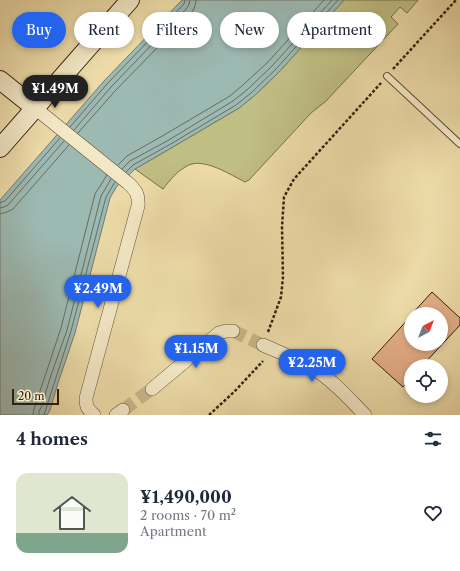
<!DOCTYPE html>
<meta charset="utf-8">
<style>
:root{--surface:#fff;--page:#f2f2f3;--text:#1f2937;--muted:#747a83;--line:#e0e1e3;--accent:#2563eb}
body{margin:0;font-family:"Libre Caslon Text",serif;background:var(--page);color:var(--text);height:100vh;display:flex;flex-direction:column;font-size:15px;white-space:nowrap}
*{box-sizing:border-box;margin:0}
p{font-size:13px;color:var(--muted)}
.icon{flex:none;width:22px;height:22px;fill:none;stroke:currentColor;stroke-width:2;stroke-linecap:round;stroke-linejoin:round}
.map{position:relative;height:415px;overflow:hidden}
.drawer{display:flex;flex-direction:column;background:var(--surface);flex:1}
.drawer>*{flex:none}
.hud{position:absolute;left:12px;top:12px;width:436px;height:36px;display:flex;gap:8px}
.needle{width:26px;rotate:42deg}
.buttons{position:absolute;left:404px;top:307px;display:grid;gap:8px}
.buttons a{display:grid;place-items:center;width:44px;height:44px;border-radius:50%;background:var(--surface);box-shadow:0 2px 6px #0003;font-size:20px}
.scale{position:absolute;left:12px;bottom:10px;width:47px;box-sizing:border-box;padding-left:4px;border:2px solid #351f10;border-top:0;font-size:11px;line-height:14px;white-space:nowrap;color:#351f10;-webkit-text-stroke:3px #f3e8c6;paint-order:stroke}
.price{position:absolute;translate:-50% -34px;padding:0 9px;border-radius:14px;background:var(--accent);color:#fff;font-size:13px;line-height:26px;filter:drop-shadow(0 1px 2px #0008)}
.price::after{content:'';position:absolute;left:50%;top:24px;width:12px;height:9px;margin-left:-6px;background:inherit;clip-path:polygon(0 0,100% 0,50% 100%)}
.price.selected{background:#222;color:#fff}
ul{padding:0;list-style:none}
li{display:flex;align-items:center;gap:12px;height:100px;padding:0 16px}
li+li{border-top:1px solid var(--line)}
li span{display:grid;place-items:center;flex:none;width:112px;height:80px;border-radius:12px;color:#555}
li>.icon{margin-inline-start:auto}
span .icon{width:48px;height:48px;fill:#fffc;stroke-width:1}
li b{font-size:17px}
h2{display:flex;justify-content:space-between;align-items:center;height:48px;padding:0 16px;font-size:17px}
.chip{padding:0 14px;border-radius:18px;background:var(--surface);box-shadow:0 2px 6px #0003;font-size:14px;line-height:36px}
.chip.selected{background:var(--accent);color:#fff}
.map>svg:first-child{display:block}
.green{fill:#bfbe83;stroke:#7a6e4a}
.water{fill:#9cb9b2;stroke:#737b71}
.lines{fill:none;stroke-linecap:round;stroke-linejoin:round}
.shore{stroke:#686c61;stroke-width:1}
.building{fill:#e4ae88;stroke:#351f10}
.street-tunnel{stroke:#c7b58a;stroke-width:13;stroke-dasharray:13 6;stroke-linecap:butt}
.lane-casing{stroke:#634e36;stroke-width:8}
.street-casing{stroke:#634e36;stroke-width:14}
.secondary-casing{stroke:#351f10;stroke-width:20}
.path{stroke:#351f10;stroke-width:2.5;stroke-dasharray:3 2;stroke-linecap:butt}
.lane{stroke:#f3e8c6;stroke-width:6}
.street{stroke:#f3e8c6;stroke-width:13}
.secondary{stroke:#f3e8c6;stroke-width:18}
</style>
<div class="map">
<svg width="460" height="415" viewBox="0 0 460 415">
<rect width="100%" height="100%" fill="#ecdba8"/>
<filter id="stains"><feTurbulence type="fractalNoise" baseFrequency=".005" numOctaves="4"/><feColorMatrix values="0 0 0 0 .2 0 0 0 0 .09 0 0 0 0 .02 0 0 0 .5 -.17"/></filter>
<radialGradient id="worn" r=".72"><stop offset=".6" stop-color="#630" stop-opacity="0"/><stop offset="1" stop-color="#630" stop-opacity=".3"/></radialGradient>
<!-- green -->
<path class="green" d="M 344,0 L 418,0 L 407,13 L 400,7 L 391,17 L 398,24 L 326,101 L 311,113 L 249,180 L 245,182 C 231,175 205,158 189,165 C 178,170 170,180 163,189 L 135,169 L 171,148 L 239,108 L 254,96 L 279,72 Z"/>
<!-- water -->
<polygon class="water" points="182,0 344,0 279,72 254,96 239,108 171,148 135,169 117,186 110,198 75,333 58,383 50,410 47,415 0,415 0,200 104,81"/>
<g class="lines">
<!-- shore -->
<g class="shore">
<polyline points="70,127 107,84 184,4 185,0"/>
<polyline points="74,130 111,87 187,8 189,4 190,0"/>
<polyline points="78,133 115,91 192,12 195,6 196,0"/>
<polyline points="118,165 127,156 164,135 230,96 244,84 268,62 324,0"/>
<polyline points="122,169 130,161 167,141 233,101 248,89 272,66 332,0"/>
<polyline points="126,172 133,165 169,145 236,105 251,93 276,69 338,0"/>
<polyline points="0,203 5,201 60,138"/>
<polyline points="0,208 4,207 8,205 64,141"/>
<polyline points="0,214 7,212 13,209 69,145"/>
<polyline points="33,415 34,409 61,328 95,194 107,175"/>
<polyline points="39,415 39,411 42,406 49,381 67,330 101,196 111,179"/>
<polyline points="44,415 71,331 106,197 115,182"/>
</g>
</g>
<!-- building -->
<polygon class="building" points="432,292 460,318 460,325 422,366 411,366 411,378 403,387 372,359 411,316 411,344 441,344 441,314 412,314"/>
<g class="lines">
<!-- street-tunnel -->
<g class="street-tunnel">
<polyline points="233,331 263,345"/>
<polyline points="123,410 152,389"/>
</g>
<defs>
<polyline id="lane" points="387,76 460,144"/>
<g id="street">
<path d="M 35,108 L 128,183 C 136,190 139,195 138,206 L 86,398 C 86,408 88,409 94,415"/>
<path d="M 263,345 C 281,353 300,360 317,371 C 335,382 350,400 365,415"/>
<polyline points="152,389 219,333 226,331 233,331"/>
<polyline points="116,415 123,410"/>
</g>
<g id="secondary">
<polyline points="0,80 35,108"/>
<polyline points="0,148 130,0"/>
</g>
</defs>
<!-- lane casing -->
<use href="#lane" class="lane-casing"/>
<!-- street casing -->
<use href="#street" class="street-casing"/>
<!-- secondary casing -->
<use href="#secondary" class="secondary-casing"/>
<!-- path -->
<g class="path">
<polyline points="393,69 456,0"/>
<polyline points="268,332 281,297 283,277 282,227 284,197 294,179 381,83"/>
<polyline points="209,415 234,392 263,361"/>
</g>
<!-- lane -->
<use href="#lane" class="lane"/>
<!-- street -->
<use href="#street" class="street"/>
<!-- secondary -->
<use href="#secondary" class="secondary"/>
</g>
<rect width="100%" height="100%" filter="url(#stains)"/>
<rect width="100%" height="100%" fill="url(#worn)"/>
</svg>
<div class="buttons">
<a><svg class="needle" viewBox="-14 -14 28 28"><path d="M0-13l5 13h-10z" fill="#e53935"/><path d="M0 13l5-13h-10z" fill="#747a83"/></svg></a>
<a><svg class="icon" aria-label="locate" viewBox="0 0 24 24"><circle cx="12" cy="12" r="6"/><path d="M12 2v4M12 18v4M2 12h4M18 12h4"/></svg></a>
</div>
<div class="scale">20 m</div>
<b class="price selected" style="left:55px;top:109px">¥1.49M</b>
<b class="price" style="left:98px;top:309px">¥2.49M</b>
<b class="price" style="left:196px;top:369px">¥1.15M</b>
<b class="price" style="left:312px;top:383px">¥2.25M</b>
<div class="hud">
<a class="chip selected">Buy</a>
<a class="chip">Rent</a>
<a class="chip">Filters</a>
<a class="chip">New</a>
<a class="chip">Apartment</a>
</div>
</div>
<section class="drawer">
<h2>4 homes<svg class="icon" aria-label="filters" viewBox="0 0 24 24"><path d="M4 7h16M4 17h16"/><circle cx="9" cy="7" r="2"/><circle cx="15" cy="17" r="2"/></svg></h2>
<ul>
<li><span style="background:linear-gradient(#dfe7d0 75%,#7fa58c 0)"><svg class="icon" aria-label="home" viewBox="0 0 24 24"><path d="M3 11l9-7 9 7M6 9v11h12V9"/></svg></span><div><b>¥1,490,000</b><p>2 rooms · 70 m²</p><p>Apartment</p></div><svg class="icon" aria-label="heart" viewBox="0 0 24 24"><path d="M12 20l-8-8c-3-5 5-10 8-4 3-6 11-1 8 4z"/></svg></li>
</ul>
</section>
